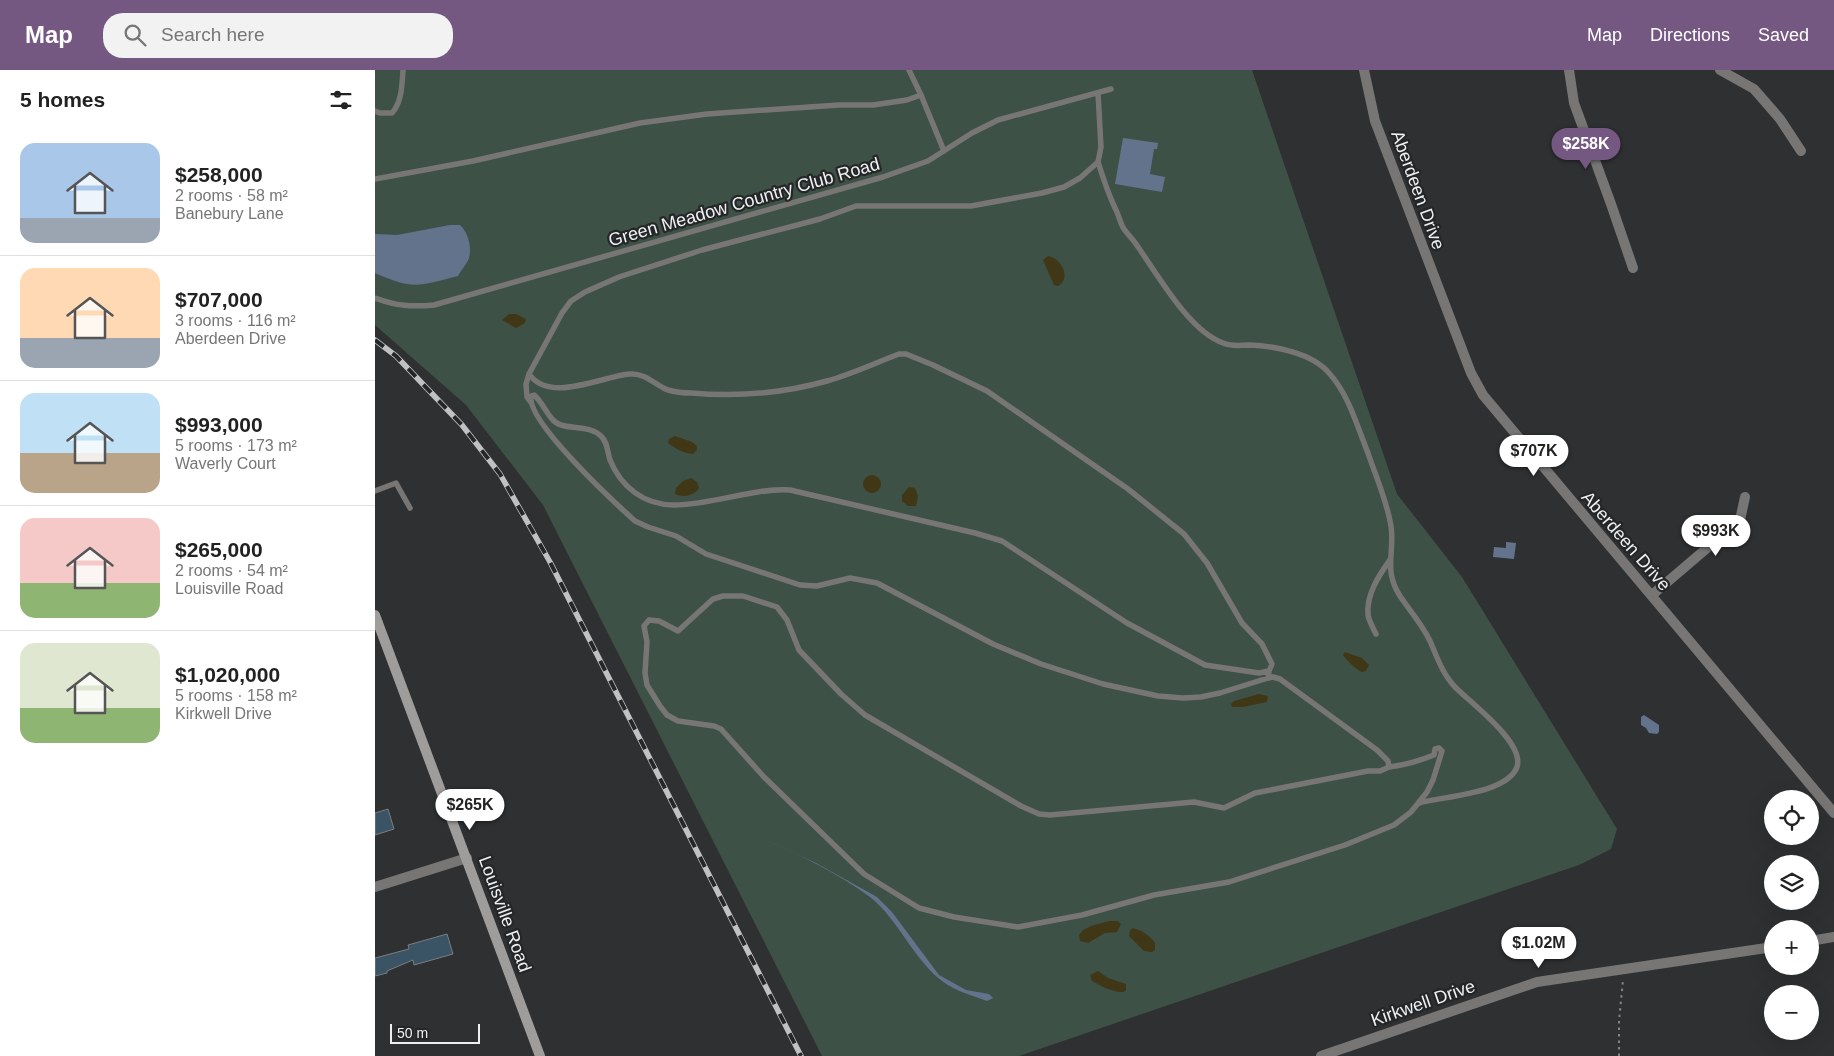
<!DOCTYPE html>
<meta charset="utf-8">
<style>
:root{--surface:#fff;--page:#f2f2f2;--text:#222;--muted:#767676;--line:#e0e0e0;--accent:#745882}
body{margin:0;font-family:Arial,sans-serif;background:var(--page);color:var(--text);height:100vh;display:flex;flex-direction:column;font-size:19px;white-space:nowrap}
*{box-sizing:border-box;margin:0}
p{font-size:16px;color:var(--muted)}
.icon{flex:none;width:28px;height:28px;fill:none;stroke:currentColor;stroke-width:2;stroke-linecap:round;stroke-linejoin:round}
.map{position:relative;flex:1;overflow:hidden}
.side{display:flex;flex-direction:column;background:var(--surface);width:375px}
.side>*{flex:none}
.tools{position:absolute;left:1389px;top:720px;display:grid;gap:10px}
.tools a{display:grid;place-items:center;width:55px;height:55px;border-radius:50%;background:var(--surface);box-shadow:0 5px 20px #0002;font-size:25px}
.scale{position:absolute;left:15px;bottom:12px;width:90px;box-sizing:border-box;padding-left:5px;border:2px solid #eff0f2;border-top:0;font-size:14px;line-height:18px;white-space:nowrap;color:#eff0f2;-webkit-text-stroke:4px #242628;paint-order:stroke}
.price{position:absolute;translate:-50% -42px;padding:0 11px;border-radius:18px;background:#fff;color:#222;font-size:16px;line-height:32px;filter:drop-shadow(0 1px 2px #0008)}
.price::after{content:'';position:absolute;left:50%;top:30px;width:15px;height:11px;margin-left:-8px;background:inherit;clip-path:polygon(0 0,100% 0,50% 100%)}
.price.selected{background:var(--accent);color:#fff}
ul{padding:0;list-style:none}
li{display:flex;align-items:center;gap:15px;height:125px;padding:0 20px}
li+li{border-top:1px solid var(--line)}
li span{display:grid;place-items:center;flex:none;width:140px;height:100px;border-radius:15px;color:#555}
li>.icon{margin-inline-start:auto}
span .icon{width:60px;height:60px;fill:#fffc;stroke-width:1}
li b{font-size:21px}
h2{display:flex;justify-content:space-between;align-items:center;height:60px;padding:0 20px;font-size:21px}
header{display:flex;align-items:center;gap:30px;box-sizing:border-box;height:70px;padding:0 25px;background:var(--accent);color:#fff}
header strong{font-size:24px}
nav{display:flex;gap:28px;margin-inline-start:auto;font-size:18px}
.search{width:350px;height:45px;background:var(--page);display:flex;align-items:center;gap:12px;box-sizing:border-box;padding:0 18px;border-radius:20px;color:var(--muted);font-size:19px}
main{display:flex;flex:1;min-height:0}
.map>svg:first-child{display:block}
.green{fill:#3d5146}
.sand{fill:#403717}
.water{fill:#64738c}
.building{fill:#3a5365;stroke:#7b7e80}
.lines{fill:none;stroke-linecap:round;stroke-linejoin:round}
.path{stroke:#828486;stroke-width:2;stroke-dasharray:2.5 4;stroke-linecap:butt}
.service{stroke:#777675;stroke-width:5.5}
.minor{stroke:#777675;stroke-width:10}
.secondary{stroke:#9f9d9c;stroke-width:10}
.rail-casing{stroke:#c0c1c3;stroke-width:5.5}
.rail{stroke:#242628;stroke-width:4;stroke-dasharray:11;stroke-linecap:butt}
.labels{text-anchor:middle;stroke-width:4.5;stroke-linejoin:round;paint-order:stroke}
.street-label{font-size:18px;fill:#eff0f2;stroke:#242628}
</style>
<header>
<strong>Map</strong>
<div class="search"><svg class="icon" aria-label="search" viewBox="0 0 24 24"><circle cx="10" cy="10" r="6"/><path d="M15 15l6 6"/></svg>Search here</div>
<nav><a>Map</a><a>Directions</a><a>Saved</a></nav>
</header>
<main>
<section class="side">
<h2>5 homes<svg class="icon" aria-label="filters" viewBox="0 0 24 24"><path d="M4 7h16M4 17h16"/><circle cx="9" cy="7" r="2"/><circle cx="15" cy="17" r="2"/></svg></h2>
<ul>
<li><span style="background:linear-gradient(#a9c7e8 75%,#9aa5b1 0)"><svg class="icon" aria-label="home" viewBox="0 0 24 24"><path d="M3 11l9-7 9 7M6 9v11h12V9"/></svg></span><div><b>$258,000</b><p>2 rooms · 58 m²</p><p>Banebury Lane</p></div></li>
<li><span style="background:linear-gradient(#ffd9b3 70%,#9aa5b1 0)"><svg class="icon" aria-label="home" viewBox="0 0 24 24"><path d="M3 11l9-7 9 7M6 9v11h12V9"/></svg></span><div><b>$707,000</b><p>3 rooms · 116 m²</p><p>Aberdeen Drive</p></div></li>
<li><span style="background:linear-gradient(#bfe0f5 60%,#b9a48a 0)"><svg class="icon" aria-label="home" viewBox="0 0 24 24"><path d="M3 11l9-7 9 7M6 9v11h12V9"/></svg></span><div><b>$993,000</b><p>5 rooms · 173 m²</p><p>Waverly Court</p></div></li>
<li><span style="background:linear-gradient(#f6c9c9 65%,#8fb573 0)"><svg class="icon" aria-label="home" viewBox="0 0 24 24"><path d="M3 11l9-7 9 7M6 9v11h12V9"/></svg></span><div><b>$265,000</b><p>2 rooms · 54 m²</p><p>Louisville Road</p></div></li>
<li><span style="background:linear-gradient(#dfe7d0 65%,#8fb573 0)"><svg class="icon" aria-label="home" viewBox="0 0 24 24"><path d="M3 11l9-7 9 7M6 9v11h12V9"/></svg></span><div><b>$1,020,000</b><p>5 rooms · 158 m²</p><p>Kirkwell Drive</p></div></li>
</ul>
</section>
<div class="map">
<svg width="1459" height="986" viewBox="0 0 1459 986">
<rect width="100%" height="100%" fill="#2e3032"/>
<!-- green -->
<polygon class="green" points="0,0 877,0 1022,424 1087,507 1242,759 1236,779 1204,795 644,986 447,986 168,435 91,335 0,255"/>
<!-- sand -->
<g class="sand">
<path d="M 673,186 C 686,188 697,208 683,216 L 679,215 L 668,190 Z"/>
<polygon points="134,244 141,244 151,249 150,253 141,258 127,250"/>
<path d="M 300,366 L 317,372 L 322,376 L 322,380 L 318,384 C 308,383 301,379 293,373 L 294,369 Z"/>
<circle cx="497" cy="414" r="9"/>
<path d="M 316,408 L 322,412 L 324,418 C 319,426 308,428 300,424 L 301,418 L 308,411 Z"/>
<polygon points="534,417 540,418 543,426 541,436 533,436 527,431 527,425"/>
<path d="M 970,582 L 987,588 L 994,595 L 991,601 L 987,602 C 981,599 972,591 968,585 Z"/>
<polygon points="884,624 893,626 892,632 868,637 857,637 856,634 859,631"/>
<polygon points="734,851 743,851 746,854 742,862 730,863 713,873 705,871 704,865 708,860 716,856"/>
<path d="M 758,858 C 768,861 774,865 780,873 L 780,880 L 777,882 L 769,881 L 754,866 L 755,860 Z"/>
<polygon points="723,901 733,908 751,914 751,920 749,922 743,922 730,918 717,911 715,905"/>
</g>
<!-- water -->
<g class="water">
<polygon points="748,68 783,73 782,79 779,79 775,104 790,107 787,122 740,114"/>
<path d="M 75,155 L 85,155 C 93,162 97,177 94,188 C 92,194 86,200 83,206 C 44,216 38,220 0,203 L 0,164 L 22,165 Z"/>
<polygon points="1131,472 1141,473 1139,489 1118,487 1119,477 1131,478"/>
<polygon points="1269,645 1284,655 1284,662 1282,664 1274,663 1271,658 1266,655 1266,647"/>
<path d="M 367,759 L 441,793 L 502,827 L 517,842 L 564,905 L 591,920 L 614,924 L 618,928 L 612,931 C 596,925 580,921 567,911 C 539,890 523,849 495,827 C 457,798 410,779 367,759 Z"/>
</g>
<!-- building -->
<g class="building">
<polygon points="13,739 19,759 0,765 0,743"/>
<polygon points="72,864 78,884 39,895 38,890 12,901 12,903 0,906 0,888 34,879 33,875"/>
</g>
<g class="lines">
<!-- path -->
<polyline class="path" points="1244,986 1244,951 1248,910"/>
<!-- service -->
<g class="service">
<polyline points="534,0 546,25"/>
<path d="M 723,23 L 726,77 L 723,92 L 705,108 L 689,117 L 667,123 L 596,136 L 481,136 L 445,149 L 327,180 L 244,207 L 210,222 L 196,231 L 187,243 L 154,304 C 175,334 227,306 255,304 C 271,303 280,315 293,320 C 300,322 309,323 316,323 C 361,327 409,323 452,311 C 477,304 500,293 524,284 L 531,284 L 558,295 L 612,321 L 753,419 L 809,464 L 832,493 L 867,553 L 887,574 L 897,594 L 894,601 L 884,603 L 830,595 L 752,553 L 627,471 L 600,463 L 415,420 C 376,418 338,435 299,435 C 269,435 246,417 235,390 C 232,381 233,373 226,366 C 215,356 199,359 186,355 C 174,352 169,333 159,325 L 156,326 C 151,351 240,433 260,451 L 273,457 L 301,466 L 331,484 L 425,515 L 442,516 L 475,508 L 502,513 L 618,574 L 666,594 L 728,614 L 783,626 L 808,628 L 826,627 L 845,623 L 893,608 L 894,601"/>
<path d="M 0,41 L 5,43 L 17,43 C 27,32 27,14 28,0"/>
<path d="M 723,92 C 728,108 733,123 740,138 C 744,145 745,153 749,159 C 753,165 759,170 763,177 C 783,205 814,261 848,273 C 858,277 865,275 875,275 C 900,276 937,283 954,303 C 974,325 982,356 993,383 C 1001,407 1012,431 1016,456 C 1020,482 1008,500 1025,526 C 1035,541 1047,554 1055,571 C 1062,587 1068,605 1081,618 C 1096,633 1150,673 1142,697 C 1132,724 1068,726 1044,733"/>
<polyline points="0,109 98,91 265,53 332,44 464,35 498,35 532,30 546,25 569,81"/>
<path d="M 0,228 C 22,236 36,237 59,235 L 508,107 L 553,91 L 597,63 L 623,50 L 736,19"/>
<polyline points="154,304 151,314 152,327 155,331"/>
<polyline points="0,421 21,413 35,438"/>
<path d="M 1001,564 C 998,558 994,551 993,545 C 991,525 1004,505 1015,490"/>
<path d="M 893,608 L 898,607 L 905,609 L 1002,680 L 1013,691 L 1014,697 C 1030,695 1044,691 1059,685 L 1060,679 L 1064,678 L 1067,681 L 1058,710 L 1052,722 L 1036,742 L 1019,755 L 970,775 L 854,812 L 779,825 L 707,845 L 643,857 L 579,847 L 544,838 L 489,804 L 389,707 L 346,659 L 339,656 L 303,651 L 292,645 L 285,636 L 272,615 L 270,603 L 272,572 L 269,556 L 274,550 L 284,551 L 303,561 L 338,529 L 348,526 L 368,526 L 402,537 L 412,550 L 424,580 L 466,624 L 490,645 L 646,736 L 664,744 L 675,745 L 819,732 L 849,738 L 880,723 L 993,701 L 1005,701 L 1014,697"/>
</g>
<!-- minor -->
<g class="minor">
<polyline points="989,0 1000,51 1096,303 1108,325 1459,743"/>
<polyline points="1194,0 1199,33 1236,134 1258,198"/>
<polyline points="1345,0 1379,19 1405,49 1426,81"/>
<polyline points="1277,525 1365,450 1370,427"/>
<polyline points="0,817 92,788"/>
<polyline points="1435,871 1459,867"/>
<polyline points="946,986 1162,912 1398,877"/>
</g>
<!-- secondary -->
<polyline class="secondary" points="0,545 165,986"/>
<defs>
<polyline id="rail" points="0,270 21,286 87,355 125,404 175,492 426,986"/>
</defs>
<!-- rail casing -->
<use href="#rail" class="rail-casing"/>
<!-- rail -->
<use href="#rail" class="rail"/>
</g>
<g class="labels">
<!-- street labels -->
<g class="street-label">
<text transform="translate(1043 120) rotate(70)" y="6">Aberdeen Drive</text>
<text transform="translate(369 132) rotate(-16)" y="6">Green Meadow Country Club Road</text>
<text transform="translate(1251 471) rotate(49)" y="6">Aberdeen Drive</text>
<text transform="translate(130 844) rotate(70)" y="6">Louisville Road</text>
<text transform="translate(1048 933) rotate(-19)" y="6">Kirkwell Drive</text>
</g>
</g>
</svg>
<div class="tools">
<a><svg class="icon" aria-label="locate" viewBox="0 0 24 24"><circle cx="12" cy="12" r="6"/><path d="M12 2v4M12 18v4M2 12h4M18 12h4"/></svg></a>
<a><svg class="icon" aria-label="layers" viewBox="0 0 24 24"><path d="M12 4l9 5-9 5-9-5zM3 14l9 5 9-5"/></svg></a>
<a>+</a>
<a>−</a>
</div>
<div class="scale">50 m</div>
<b class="price selected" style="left:1211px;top:100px">$258K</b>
<b class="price" style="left:1159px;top:407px">$707K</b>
<b class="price" style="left:1341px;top:487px">$993K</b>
<b class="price" style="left:95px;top:761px">$265K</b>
<b class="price" style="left:1164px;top:899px">$1.02M</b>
</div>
</main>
